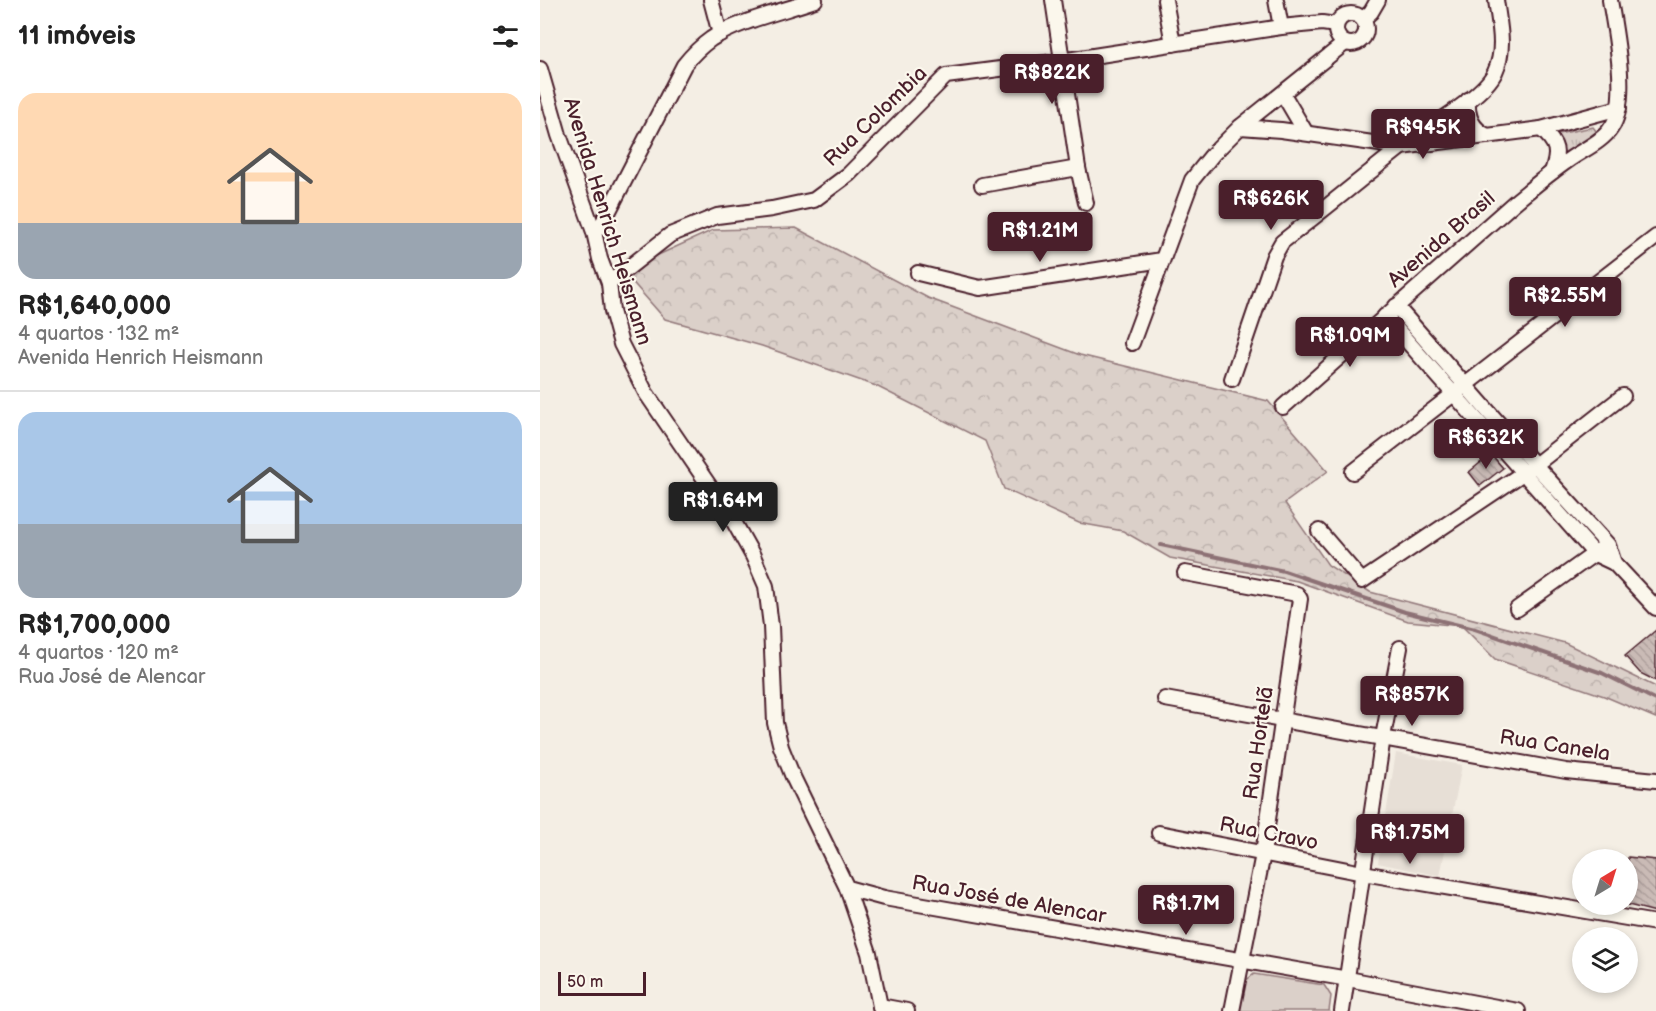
<!DOCTYPE html>
<html lang="pt">
<meta charset="utf-8">
<style>
:root{--surface:#fff;--page:#f2f2f2;--text:#222;--muted:#767676;--line:#e0e0e0;--accent:#4a1f2b}
body{margin:0;font-family:"Balsamiq Sans",sans-serif;background:var(--page);color:var(--text);height:100vh;display:flex;flex-direction:column;font-size:22px;white-space:nowrap}
*{box-sizing:border-box;margin:0}
p{font-size:20px;color:var(--muted)}
.icon{flex:none;width:33px;height:33px;fill:none;stroke:currentColor;stroke-width:2;stroke-linecap:round;stroke-linejoin:round}
.map{position:relative;flex:1;overflow:hidden}
.details{display:flex;flex-direction:column;background:var(--surface);width:540px}
.details>*{flex:none}
.needle{width:39px;rotate:38deg}
.fabs{position:absolute;left:1032px;top:849px;display:grid;gap:12px}
.fabs a{display:grid;place-items:center;width:66px;height:66px;border-radius:50%;background:var(--surface);box-shadow:0 3px 9px #0003;font-size:30px}
.scale{position:absolute;left:18px;bottom:15px;width:88px;box-sizing:border-box;padding-left:6px;border:3px solid #4a1f2b;border-top:0;font-size:16px;line-height:21px;white-space:nowrap;color:#4a1f2b;-webkit-text-stroke:4px #fbf7ec;paint-order:stroke}
.price{position:absolute;translate:-50% -51px;padding:0 14px;border-radius:6px;background:var(--accent);color:#fff;font-size:20px;line-height:39px;filter:drop-shadow(0 2px 3px #0008)}
.price::after{content:'';position:absolute;left:50%;top:36px;width:18px;height:14px;margin-left:-9px;background:inherit;clip-path:polygon(0 0,100% 0,50% 100%)}
.price.selected{background:#222;color:#fff}
ul{padding:0;list-style:none}
li{display:grid;align-content:center;gap:12px;height:318px;padding:0 18px}
li+li{border-top:2px solid var(--line)}
li span{display:grid;place-items:center;height:186px;border-radius:18px;color:#555}
li>.icon{margin-inline-start:auto}
span .icon{width:108px;height:108px;fill:#fffc;stroke-width:1}
li b{font-size:26px}
h2{display:flex;justify-content:space-between;align-items:center;height:72px;padding:0 18px;font-size:26px}
main{display:flex;flex:1;min-height:0}
.map>svg:first-child{display:block}
.built{fill:#e7dfd6}
.grass{fill:url(#grass-tufts);stroke:#92787a;stroke-width:1.5}
.forest{fill:url(#forest-crowns);stroke:#92787a;stroke-width:1.5}
.park{fill:#dbd0c9;stroke:#92787a;stroke-width:1.5}
.lines{fill:none;stroke-linecap:round;stroke-linejoin:round}
.stream{stroke:#8d7174;stroke-width:4}
.building{fill:url(#building-back-hatch);stroke:#4a1f2b;stroke-width:1.5}
.minor-casing{stroke:#4a1f2b;stroke-width:18}
.minor{stroke:#fbf7ec;stroke-width:14}
.labels{text-anchor:middle;stroke-width:4.5;stroke-linejoin:round;paint-order:stroke}
.street-label{font-size:21px;fill:#4a1f2b;stroke:#fbf7ec}
</style>
<main>
<section class="details">
<h2>11 imóveis<svg class="icon" aria-label="filters" viewBox="0 0 24 24"><path d="M4 7h16M4 17h16"/><circle cx="9" cy="7" r="2"/><circle cx="15" cy="17" r="2"/></svg></h2>
<ul>
<li><span style="background:linear-gradient(#ffd9b3 70%,#9aa5b1 0)"><svg class="icon" aria-label="home" viewBox="0 0 24 24"><path d="M3 11l9-7 9 7M6 9v11h12V9"/></svg></span><div><b>R$1,640,000</b><p>4 quartos · 132 m²</p><p>Avenida Henrich Heismann</p></div></li>
<li><span style="background:linear-gradient(#a9c7e8 60%,#9aa5b1 0)"><svg class="icon" aria-label="home" viewBox="0 0 24 24"><path d="M3 11l9-7 9 7M6 9v11h12V9"/></svg></span><div><b>R$1,700,000</b><p>4 quartos · 120 m²</p><p>Rua José de Alencar</p></div></li>
</ul>
</section>
<div class="map">
<svg width="1116" height="1011" viewBox="0 0 1116 1011">
<defs>
<pattern id="grass-tufts" width="24" height="20" patternUnits="userSpaceOnUse" patternTransform="scale(1.5)"><rect width="24" height="20" fill="#dbd0c9"/><path d="M3 7l-1-3M5 7V3M7 7l1-3M15 17l-1-3M17 17v-4M19 17l1-3" fill="none" stroke="#bdb2ad"/></pattern>
<pattern id="forest-crowns" width="20" height="18" patternUnits="userSpaceOnUse" patternTransform="scale(1.5)"><rect width="20" height="18" fill="#dbd0c9"/><path d="M2 6a3 3 0 1 1 6 0M12 15a3 3 0 1 1 6 0" fill="none" stroke="#bdb2ad"/></pattern>
<pattern id="building-back-hatch" width="6" height="6" patternUnits="userSpaceOnUse" patternTransform="scale(1.5)"><rect width="6" height="6" fill="#cabbb6"/><path d="M-1 5l2 2M0 0l6 6M5-1l2 2" fill="none" stroke="#afa09d"/></pattern>
</defs>
<rect width="100%" height="100%" fill="#f4eee4"/>
<filter id="ink" filterUnits="userSpaceOnUse"><feTurbulence type="fractalNoise" baseFrequency=".0167" numOctaves="2"/><feDisplacementMap in="SourceGraphic" scale="12" xChannelSelector="R" yChannelSelector="G"/><feConvolveMatrix kernelMatrix="1 2 1 2 8 2 1 2 1" color-interpolation-filters="sRGB"/></filter>
<g filter="url(#ink)">
<!-- built -->
<polygon class="built" points="856,753 922,765 900,876 838,863"/>
<!-- grass -->
<polygon class="grass" points="1053,127 1057,132 1029,155 1024,154 1015,138 1018,134"/>
<!-- forest -->
<polygon class="forest" points="256,228 388,298 540,355 728,401 788,471 745,503 788,565 830,592 1025,643 1116,687 1116,718 1064,696 955,659 922,626 868,621 757,581 630,558 583,531 539,523 464,489 445,441 336,386 222,346 125,319 89,278 116,256 173,230"/>
<!-- park -->
<polygon class="park" points="714,974 784,985 791,996 789,1011 699,1011 704,982"/>
<g class="lines">
<!-- stream -->
<polyline class="stream" points="621,545 744,571 865,612 935,629 1062,673 1116,700"/>
</g>
<!-- building -->
<g class="building">
<polygon points="951,454 963,468 940,486 929,472"/>
<polygon points="1116,630 1116,681 1100,673 1085,656"/>
<polygon points="1088,857 1116,860 1116,912 1088,905"/>
</g>
<g class="lines">
<defs>
<g id="minor">
<polyline points="171,0 180,34"/>
<polyline points="513,0 538,168 546,203"/>
<polyline points="625,0 633,44"/>
<polyline points="736,0 741,27"/>
<circle cx="811" cy="29" r="15"/>
<polyline points="823,19 831,12 838,0"/>
<polyline points="0,69 19,135 54,232 60,259 69,283 72,311 81,344 106,393 194,522 213,556 226,586 231,626 235,723 241,747 253,777 307,888 329,953 341,1011"/>
<polyline points="743,94 766,133"/>
<path d="M 928,100 C 927,117 932,128 947,136"/>
<polyline points="700,127 741,130 861,147 1001,129 1079,108"/>
<path d="M 1001,129 C 1018,144 1019,152 1012,172"/>
<polyline points="442,185 538,168"/>
<path d="M 54,232 L 62,224 L 144,65 C 152,55 161,46 171,39 C 198,21 244,11 275,0"/>
<polyline points="378,273 440,288 622,260"/>
<polyline points="69,283 130,235 177,216 232,209 274,200 309,174 406,76 521,61 741,27 782,23 796,25"/>
<polyline points="856,306 995,465 1068,545 1074,563"/>
<polyline points="845,316 1055,554 1074,563 1116,608"/>
<polyline points="592,343 652,180 673,154 700,127 805,43"/>
<path d="M 692,379 L 734,256 L 742,242 C 782,211 821,179 860,148 C 884,129 943,98 955,72 C 966,49 959,23 956,0"/>
<path d="M 743,407 L 975,202 C 993,187 1011,172 1030,159 C 1043,150 1063,141 1071,128 C 1090,102 1075,31 1070,0"/>
<polyline points="813,472 1116,237"/>
<polyline points="779,531 822,581 995,465 1083,396"/>
<polyline points="645,573 757,594 760,599 723,854 692,1011"/>
<polyline points="977,609 1061,549"/>
<polyline points="625,699 1026,771 1116,780"/>
<polyline points="619,833 823,873 1116,923"/>
<polyline points="307,888 344,898 808,979 978,1011"/>
<polyline points="340,1006 367,1011"/>
<polyline points="802,1011 843,737 860,648"/>
</g>
</defs>
<!-- minor casing -->
<use href="#minor" class="minor-casing"/>
<!-- minor -->
<use href="#minor" class="minor"/>
</g>
</g>
<g class="labels">
<!-- street labels -->
<g class="street-label">
<text transform="translate(335 116) rotate(-44)" y="7">Rua Colombia</text>
<text transform="translate(68 221) rotate(73)" y="7">Avenida Henrich Heismann</text>
<text transform="translate(901 239) rotate(-41)" y="7">Avenida Brasil</text>
<text transform="translate(718 743) rotate(-82)" y="7">Rua Hortelã</text>
<text transform="translate(1015 745) rotate(9)" y="7">Rua Canela</text>
<text transform="translate(729 833) rotate(11)" y="7">Rua Cravo</text>
<text transform="translate(469 899) rotate(10)" y="7">Rua José de Alencar</text>
</g>
</g>
</svg>
<div class="fabs">
<a><svg class="needle" viewBox="-14 -14 28 28"><path d="M0-13l5 13h-10z" fill="#e53935"/><path d="M0 13l5-13h-10z" fill="#767676"/></svg></a>
<a><svg class="icon" aria-label="layers" viewBox="0 0 24 24"><path d="M12 4l9 5-9 5-9-5zM3 14l9 5 9-5"/></svg></a>
</div>
<div class="scale">50 m</div>
<b class="price" style="left:512px;top:105px">R$822K</b>
<b class="price" style="left:883px;top:160px">R$945K</b>
<b class="price" style="left:731px;top:231px">R$626K</b>
<b class="price" style="left:500px;top:263px">R$1.21M</b>
<b class="price" style="left:1025px;top:328px">R$2.55M</b>
<b class="price" style="left:810px;top:368px">R$1.09M</b>
<b class="price" style="left:946px;top:470px">R$632K</b>
<b class="price selected" style="left:183px;top:533px">R$1.64M</b>
<b class="price" style="left:872px;top:727px">R$857K</b>
<b class="price" style="left:870px;top:865px">R$1.75M</b>
<b class="price" style="left:646px;top:936px">R$1.7M</b>
</div>
</main>
